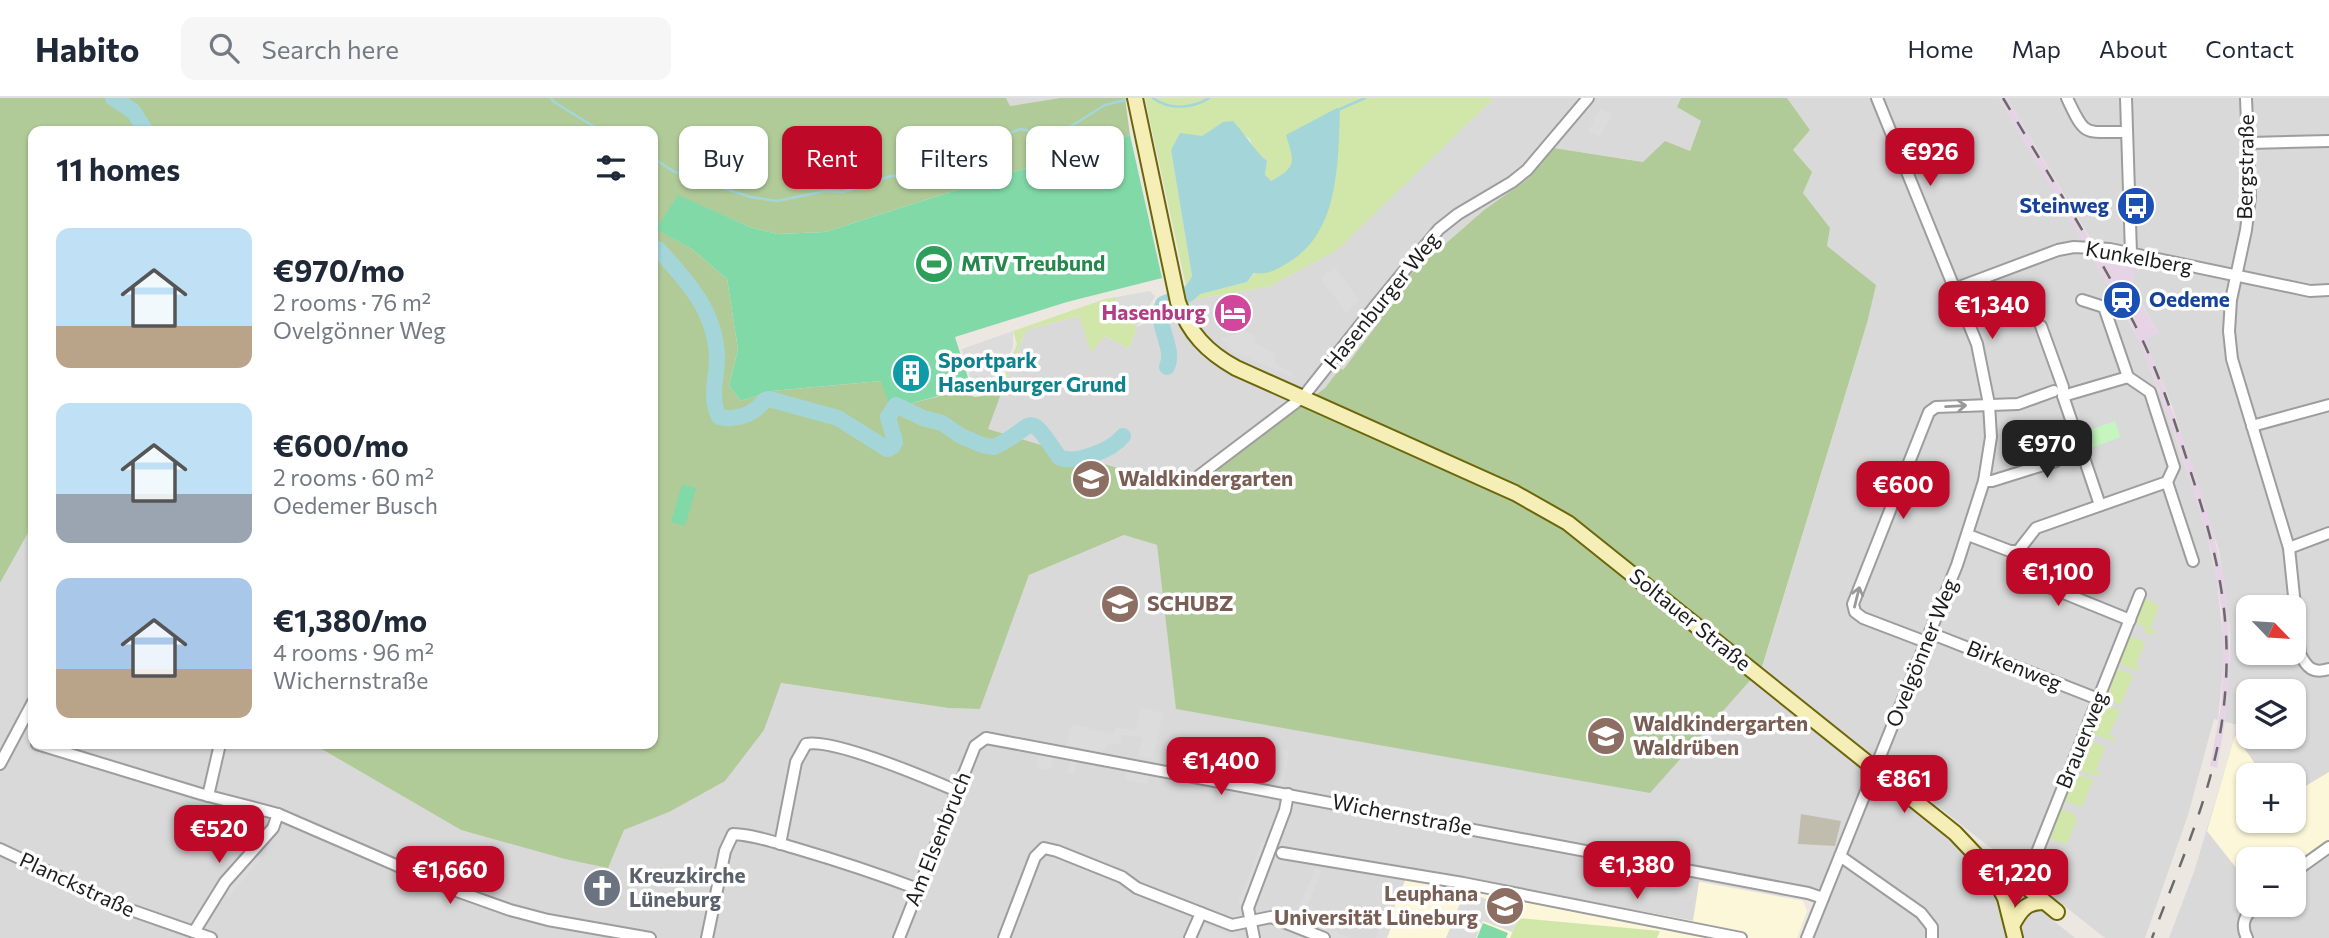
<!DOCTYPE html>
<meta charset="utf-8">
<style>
:root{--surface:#fff;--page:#f6f6f7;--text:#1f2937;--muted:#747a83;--line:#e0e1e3;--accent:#bf0929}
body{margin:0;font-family:Commissioner,sans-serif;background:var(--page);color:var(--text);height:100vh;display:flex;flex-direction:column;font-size:26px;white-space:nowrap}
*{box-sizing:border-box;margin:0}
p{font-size:23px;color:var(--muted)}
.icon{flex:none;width:38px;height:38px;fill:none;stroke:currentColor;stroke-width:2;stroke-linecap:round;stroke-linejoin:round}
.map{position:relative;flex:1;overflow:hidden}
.drawer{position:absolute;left:28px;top:28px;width:630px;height:623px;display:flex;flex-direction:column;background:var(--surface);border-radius:14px;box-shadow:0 2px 5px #0004}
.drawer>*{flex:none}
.hud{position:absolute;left:679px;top:28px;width:665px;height:63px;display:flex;gap:14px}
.needle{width:46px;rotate:115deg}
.buttons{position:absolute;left:2236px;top:497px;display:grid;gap:14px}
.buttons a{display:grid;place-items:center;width:70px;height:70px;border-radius:14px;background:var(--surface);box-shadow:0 2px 5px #0004;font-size:35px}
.price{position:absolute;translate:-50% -60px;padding:0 16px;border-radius:14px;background:var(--accent);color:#fff;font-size:23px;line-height:46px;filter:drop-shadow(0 2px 4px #0008)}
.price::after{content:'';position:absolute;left:50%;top:42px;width:21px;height:16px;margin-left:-10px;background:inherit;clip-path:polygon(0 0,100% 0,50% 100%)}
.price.active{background:#222;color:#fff}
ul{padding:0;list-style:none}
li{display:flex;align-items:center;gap:21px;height:175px;padding:0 28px}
li span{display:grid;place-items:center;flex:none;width:196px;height:140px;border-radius:14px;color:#555}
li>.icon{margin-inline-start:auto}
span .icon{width:84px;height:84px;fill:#fffc;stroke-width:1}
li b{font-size:30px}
h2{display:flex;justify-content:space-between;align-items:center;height:84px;padding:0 28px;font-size:30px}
.chip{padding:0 24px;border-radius:14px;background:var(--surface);box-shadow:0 2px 5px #0004;font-size:24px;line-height:63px}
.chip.active{background:var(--accent);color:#fff}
header{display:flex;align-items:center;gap:42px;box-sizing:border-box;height:98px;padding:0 35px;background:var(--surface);border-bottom:2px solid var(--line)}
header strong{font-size:33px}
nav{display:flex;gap:38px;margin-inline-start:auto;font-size:24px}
.search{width:490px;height:63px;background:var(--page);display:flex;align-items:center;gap:18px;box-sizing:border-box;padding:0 24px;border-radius:14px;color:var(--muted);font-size:26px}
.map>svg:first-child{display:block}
.residential{fill:#dad9d9;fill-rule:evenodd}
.industrial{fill:#e6d4e6}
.education{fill:#fdf7da}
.construction{fill:#c1bdae}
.grass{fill:#d1e6a9}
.forest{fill:#b0cb98}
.park{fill:#c5f6bf}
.pitch{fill:#82d9a8}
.parking{fill:#dcdcdc}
.water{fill:#a4d6d9}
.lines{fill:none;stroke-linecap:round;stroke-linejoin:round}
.stream{stroke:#a4d6d9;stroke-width:2.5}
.river{stroke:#a4d6d9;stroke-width:16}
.street-casing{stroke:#9d9d9d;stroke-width:14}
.secondary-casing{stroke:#6c6609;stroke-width:18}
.street{stroke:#fff;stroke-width:10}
.secondary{stroke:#f6eeb7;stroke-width:14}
.rail{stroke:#6a6a6a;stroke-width:2.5;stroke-dasharray:14 14;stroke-linecap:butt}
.oneway{stroke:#999}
.labels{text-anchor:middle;stroke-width:7;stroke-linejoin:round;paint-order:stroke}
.street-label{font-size:21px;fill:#1c1c1c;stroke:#fff}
.transit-label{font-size:21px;font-weight:bold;fill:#164399;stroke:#fff;text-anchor:end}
.leisure-label{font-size:21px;font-weight:bold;fill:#27864d;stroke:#fff;text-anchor:start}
.hotel-label{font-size:21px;font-weight:bold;fill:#b23c85;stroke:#fff;text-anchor:end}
.culture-label{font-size:21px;font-weight:bold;fill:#0d838f;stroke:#fff;text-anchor:start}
.education-label{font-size:21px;font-weight:bold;fill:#785e54;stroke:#fff;text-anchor:start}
.worship-label{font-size:21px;font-weight:bold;fill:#5b616d;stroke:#fff;text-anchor:start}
</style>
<header>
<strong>Habito</strong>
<div class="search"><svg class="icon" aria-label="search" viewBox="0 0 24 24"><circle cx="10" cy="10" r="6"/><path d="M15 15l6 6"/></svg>Search here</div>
<nav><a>Home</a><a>Map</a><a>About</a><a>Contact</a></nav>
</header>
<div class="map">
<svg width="2329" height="840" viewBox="0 0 2329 840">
<rect width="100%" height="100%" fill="#ede7e2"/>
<!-- residential -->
<g class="residential">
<polygon points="1006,0 1060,0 1009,8"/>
<polygon points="1494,0 1681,0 1677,9 1701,23 1690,53 1644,64 1554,50 1530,80 1484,112 1412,175 1325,290 1188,391 987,331 1026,232 1079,218 1092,253 1105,238 1129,251 1137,229 1189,202 1268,189 1337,152"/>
<polygon points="1787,0 1999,0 2113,193 2140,245 2166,311 2205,428 2217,482 2223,540 2223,572 2218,622 2214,621 2188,717 2145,840 2105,840 1762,570 1867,225 1827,148 1829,130 1803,95 1793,52 1810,32"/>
<path d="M 2007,0 L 2329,0 L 2329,840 L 2169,840 L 2194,774 L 2238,627 L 2225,624 L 2230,572 L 2230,540 L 2228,514 L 2219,453 L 2172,308 L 2145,242 L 2158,234 L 2133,190 L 2133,179 L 2100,157 ZM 2249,509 L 2294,509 L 2294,555 L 2249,555 ZM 2249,593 L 2294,593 L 2294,639 L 2249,639 ZM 2249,677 L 2294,677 L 2294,723 L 2249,723 ZM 2249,761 L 2294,761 L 2294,807 L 2249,807 Z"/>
<polygon points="33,426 33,646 313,646 461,732 608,769 624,732 669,714 764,632 780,585 948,610 980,611 1029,477 1124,437 1157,447 1177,611 1752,581 2075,840 1814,840 1832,793 1702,768 1694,823 1410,770 1382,840 0,840 0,485"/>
</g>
<!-- industrial -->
<polygon class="industrial" points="1999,0 2007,0 2099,157 2135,163 2133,191 2158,234 2146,242 2186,349 2211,426 2224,481 2228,514 2230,572 2227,610 2217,670 2210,668 2221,609 2223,572 2222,514 2212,455 2180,351 2153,277 2132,228"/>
<!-- education -->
<g class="education">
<polygon points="2235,637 2263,677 2249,677 2249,723 2294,723 2294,695 2329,674 2329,744 2294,769 2294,761 2249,761 2249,786 2207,733"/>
<polygon points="1410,770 1693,823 1699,784 1803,803 1807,813 1797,840 1382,840"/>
</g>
<!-- construction -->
<polygon class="construction" points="1801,716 1841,723 1835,748 1798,746"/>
<!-- grass -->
<g class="grass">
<polygon points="1145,0 1494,0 1337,152 1268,189 1189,202 1189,199 1247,184 1335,86 1340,11 1294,62 1289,73 1271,83 1265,78 1267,63 1253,50 1250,41 1223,24 1202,38 1171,52 1192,178 1186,188"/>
<polygon points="1117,199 1113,213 1137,229 1129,251 1105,238 1091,254 1079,218 1026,232 1005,285 1001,288 1017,246 1013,233 1105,201"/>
<polygon points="2141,501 2149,502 2159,508 2150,531 2155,533 2154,537 2144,534 2145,529 2133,524"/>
<polygon points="2128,537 2145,544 2136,567 2142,571 2135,572 2117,565"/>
<polygon points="2115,570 2133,577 2121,607 2104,600"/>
<polygon points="2101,605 2120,612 2109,637 2116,641 2115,644 2090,635"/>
<polygon points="2088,642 2105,649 2096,673 2101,675 2096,678 2076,671"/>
<polygon points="2075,675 2093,682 2082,709 2064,703"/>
<polygon points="2061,711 2074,716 2077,721 2067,746 2049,741"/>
<polygon points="1518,820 1660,833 1657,840 1510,840"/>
</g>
<!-- forest -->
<polygon class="forest" points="0,0 1006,0 1010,8 1060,0 1125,0 1130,37 825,134 777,136 750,129 678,98 657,131 693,152 727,181 738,251 729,288 741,303 772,293 881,283 905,307 959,293 975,299 989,297 1005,285 988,331 1188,391 1325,290 1412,175 1484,112 1529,80 1554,50 1643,64 1665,43 1690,53 1701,23 1677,9 1681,0 1787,0 1810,32 1793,52 1812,74 1803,95 1830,130 1827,148 1876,187 1867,225 1762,569 1650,695 1176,611 1157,447 1124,437 1029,477 980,611 948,610 781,585 764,632 725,683 669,714 624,732 608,770 565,761 461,732 313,646 653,646 653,33 33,33 33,426 0,485"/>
<!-- park -->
<polygon class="park" points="2115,323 2120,339 2092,350 2087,333"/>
<!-- pitch -->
<g class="pitch">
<polygon points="1130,37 1162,180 1067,204 955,239 971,289 905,307 888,304 881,283 772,293 741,303 729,288 738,251 727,181 693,152 656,131 678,97 750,129 777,136 825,134"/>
<polygon points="682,386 696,390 685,428 671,424"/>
<polygon points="1483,825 1508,835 1506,840 1477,840"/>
</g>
<!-- parking -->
<g class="parking">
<polygon points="1600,11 1612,16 1600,39 1588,34"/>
<polygon points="1335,169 1359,202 1346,215 1320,180"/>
<polygon points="1150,193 1155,198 1137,229 1113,213 1117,199"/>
<polygon points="1379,215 1382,220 1343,272 1338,268"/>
<polygon points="1013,233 1013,249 1002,273 986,285 972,286 962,251"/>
<polygon points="1245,233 1255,238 1255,244 1275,256 1274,265 1293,275 1291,279 1233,253 1220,241"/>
<polygon points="1141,610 1163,615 1153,661 1138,658 1143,640 1134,638 1122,637 1120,646 1109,645 1103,654 1067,647 1072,626 1114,636 1115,630 1135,632"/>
<polygon points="1266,649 1289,653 1283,687 1259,683"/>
<polygon points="1039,657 1053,660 1051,671 1036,671"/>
<polygon points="1078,660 1134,671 1133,675 1142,677 1143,673 1177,680 1174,683 1149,678 1147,686 1125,682 1126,673 1077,664 1074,677 1068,676 1070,662 1077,663"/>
<polygon points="1380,718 1537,747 1537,750 1379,721"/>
<polygon points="1273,742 1277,748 1260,795 1253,796 1248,810 1238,805 1262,744 1271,746"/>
<polygon points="256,756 262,760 260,763 228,799 223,794"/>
<polygon points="1315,770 1322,773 1304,817 1297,814"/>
<polygon points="1674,774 1786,795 1785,799 1673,778"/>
<polygon points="1465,793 1521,814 1512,834 1483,823 1476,840 1446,840"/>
<polygon points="1383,821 1393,825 1387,840 1376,840"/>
<polygon points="1312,824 1350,840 1324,840 1308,834"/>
<polygon points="1201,825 1238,840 1195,840"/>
</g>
<!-- water -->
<path class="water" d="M 1337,10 L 1340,11 C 1338,63 1340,134 1289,164 C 1276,172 1269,177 1254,175 L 1247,184 L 1189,199 L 1186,188 L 1192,178 L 1171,52 L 1180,35 L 1202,38 L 1223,24 L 1233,23 C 1246,37 1253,51 1267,63 L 1265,77 L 1271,83 C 1298,68 1294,64 1286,37 Z"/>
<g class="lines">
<!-- stream -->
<g class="stream">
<polyline points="551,0 554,4 601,33"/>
<path d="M 1153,0 C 1169,12 1192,11 1209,0"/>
<polyline points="1340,11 1365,0"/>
<polyline points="653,60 673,73 703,84 751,99 777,103 825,93 843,94 891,78 920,77 955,53 1021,31 1037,35 1068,30 1105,7 1129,1"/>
</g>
<!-- river -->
<g class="river">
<polyline points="113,0 133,13 146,33"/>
<path d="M 653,149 L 659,152 C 688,184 716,214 717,260 C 717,280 709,299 719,319 C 737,323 754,316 765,302 L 769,301 L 838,320 L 887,351 L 892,349 L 895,344 L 888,319 L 896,307 L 923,320 L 942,325 L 961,338 L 982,347 L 994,349 C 1037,330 1024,307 1059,359 C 1075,367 1112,352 1123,338"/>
<path d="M 1167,269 C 1176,250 1154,227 1163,206 L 1188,196 L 1203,183"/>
</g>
<defs>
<g id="street">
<path d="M 2067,0 C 2086,41 2084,33 2127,34"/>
<polyline points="2126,0 2131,155"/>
<path d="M 2246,0 L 2250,99 L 2246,132 L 2231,202 L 2229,233 L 2232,261 L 2289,450 L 2300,556 C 2307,570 2313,576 2329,571"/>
<polyline points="2250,45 2329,43"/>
<polyline points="1954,191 2058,152 2074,149 2110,151 2310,193 2329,192"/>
<polyline points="2041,228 2063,289 2063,298 2100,407"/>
<polyline points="2063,298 2128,279"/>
<polyline points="2252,328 2329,307"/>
<polyline points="1196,380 1303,299 1376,207 1439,131 1458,116 1512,84 1527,72 1588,0"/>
<polyline points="1984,383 1992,383 2056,363 2062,356 2073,329"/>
<polyline points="2167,384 2193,463"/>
<polyline points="1968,437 2010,453 2018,453 2036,430 2167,384 2174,369 2150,294 2128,279 2104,209 2082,202"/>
<polyline points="2289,450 2329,435"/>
<polyline points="2018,453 2027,461 2039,485 2130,522"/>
<polyline points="1930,535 2098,601"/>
<polyline points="1926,544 1863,520 1855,514 1853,506 1929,314 1936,309 2018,306 2054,293"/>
<polyline points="37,646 201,696 278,716 451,791 510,812 548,822 650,840"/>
<polyline points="0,666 33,604"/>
<polyline points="208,698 220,646"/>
<path d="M 780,746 L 796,664 L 806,646 C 833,640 929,681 957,693"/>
<polyline points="0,751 128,811 211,840"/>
<polyline points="1282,755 1463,785 1741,840"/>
<polyline points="1840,758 1921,815 1932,829 1932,840"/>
<polyline points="2294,774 2329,749"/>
<polyline points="2024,787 2140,496"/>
<polyline points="194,834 225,784 273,730 278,716"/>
<path d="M 707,840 L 725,753 L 733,736 C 755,737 777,745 798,751 C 839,763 878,776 918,791"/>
<polyline points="899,840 975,648 986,640 1808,795 1823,800"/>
<polyline points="1004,840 1035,759 1044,750 1057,753 1122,779 1137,790 1232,827 1271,819 1324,840"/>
<polyline points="1190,840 1201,815"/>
<polyline points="1254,840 1248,810 1285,712 1288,696"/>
<polyline points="1807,840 1957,467 1984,383 1991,339 1989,306 1977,246 1877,0"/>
<path d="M 2247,840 C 2240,826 2245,817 2256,807"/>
</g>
<g id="secondary">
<path d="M 1135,0 L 1178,204 C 1189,235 1207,254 1236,270 L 1515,395 L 1568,425 L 1955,735 L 1991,773 L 2024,787 L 2057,814"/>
<polyline points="1991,773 2005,800 2015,840"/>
<path d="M 2013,826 C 2021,811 2027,804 2044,804"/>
</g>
</defs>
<!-- street casing -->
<use href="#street" class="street-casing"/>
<!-- secondary casing -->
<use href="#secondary" class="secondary-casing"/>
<!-- street -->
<use href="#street" class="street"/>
<!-- secondary -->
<use href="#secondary" class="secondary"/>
<!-- rail -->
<path class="rail" d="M 2003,0 C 2047,74 2094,148 2134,225 C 2159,273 2176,327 2192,378 C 2218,458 2233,522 2224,607 C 2216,688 2180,765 2152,840"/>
</g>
<!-- one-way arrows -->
<defs><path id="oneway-shaft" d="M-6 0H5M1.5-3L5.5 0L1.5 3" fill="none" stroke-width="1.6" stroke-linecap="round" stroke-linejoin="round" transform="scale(1.75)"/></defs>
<g class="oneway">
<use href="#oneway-shaft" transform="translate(1956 308) rotate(-3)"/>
<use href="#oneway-shaft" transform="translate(1857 499) rotate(-76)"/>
</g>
<!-- icons -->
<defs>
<symbol id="bus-disc" viewBox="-11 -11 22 22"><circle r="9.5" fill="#1a4fb4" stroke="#fff"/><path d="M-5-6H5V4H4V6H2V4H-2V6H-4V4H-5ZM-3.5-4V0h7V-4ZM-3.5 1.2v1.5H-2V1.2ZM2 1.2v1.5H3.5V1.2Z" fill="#fff"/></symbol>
<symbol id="stadium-disc" viewBox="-11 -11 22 22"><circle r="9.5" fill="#2e9e5b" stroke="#fff"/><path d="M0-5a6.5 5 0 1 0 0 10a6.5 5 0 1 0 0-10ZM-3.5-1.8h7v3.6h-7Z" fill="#fff"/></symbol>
<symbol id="station-disc" viewBox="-11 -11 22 22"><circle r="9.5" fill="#1a4fb4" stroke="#fff"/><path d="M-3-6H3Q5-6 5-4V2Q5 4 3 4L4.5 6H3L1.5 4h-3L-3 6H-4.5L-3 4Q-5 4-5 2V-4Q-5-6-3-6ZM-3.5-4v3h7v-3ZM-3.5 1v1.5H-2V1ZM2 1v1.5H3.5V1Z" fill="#fff"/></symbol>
<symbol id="hotel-disc" viewBox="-11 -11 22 22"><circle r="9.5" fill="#d1479c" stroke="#fff"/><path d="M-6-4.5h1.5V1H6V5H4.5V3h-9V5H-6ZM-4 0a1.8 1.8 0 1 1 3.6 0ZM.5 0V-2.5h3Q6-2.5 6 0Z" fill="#fff"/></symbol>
<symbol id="building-disc" viewBox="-11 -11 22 22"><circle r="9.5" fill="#0f9aa8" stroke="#fff"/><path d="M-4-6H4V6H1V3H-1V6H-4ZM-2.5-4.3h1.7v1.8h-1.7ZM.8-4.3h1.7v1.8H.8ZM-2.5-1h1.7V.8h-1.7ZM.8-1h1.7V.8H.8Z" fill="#fff"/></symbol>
<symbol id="school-disc" viewBox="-11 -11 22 22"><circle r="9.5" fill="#8d6e63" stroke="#fff"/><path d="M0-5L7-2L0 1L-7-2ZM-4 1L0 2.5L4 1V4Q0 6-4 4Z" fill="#fff"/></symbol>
<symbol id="university-disc" viewBox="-11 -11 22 22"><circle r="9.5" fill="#8d6e63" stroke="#fff"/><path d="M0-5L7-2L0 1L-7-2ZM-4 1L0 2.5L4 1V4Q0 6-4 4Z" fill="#fff"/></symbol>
<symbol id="church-disc" viewBox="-11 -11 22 22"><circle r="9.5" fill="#6b7280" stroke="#fff"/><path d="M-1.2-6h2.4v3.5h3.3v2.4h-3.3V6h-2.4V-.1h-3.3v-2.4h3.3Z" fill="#fff"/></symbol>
</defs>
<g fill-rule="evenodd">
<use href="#bus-disc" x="2114" y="86" width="44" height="44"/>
<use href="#stadium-disc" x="912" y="144" width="44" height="44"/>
<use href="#station-disc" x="2100" y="180" width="44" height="44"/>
<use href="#hotel-disc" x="1211" y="193" width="44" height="44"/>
<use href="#building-disc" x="889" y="253" width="44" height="44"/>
<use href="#school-disc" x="1069" y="359" width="44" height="44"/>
<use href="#university-disc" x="1098" y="484" width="44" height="44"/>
<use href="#school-disc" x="1584" y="616" width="44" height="44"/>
<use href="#church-disc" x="580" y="768" width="44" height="44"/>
<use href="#university-disc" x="1483" y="786" width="44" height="44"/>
</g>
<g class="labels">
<!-- street labels -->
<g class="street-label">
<text transform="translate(2246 69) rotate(-89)" y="7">Bergstraße</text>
<text transform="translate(2139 160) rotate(10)" y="7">Kunkelberg</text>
<text transform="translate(1382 203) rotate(-51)" y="7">Hasenburger Weg</text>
<text transform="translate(1690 522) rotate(39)" y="7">Soltauer Straße</text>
<text transform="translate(1922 555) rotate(-68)" y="7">Ovelgönner Weg</text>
<text transform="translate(2014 568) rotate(22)" y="7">Birkenweg</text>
<text transform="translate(2082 642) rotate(-68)" y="7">Brauerweg</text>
<text transform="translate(1402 717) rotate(11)" y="7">Wichernstraße</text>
<text transform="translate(938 741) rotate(-68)" y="7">Am Elsenbruch</text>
<text transform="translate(77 787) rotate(25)" y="7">Planckstraße</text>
</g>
<!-- transit labels -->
<g class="transit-label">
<text x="2109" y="115">Steinweg</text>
<text x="2149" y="209" text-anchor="start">Oedeme</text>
</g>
<!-- leisure labels -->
<g class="leisure-label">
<text x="961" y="173">MTV Treubund</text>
</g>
<!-- hotel labels -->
<g class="hotel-label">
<text x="1206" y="222">Hasenburg</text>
</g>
<!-- culture labels -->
<g class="culture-label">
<text x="938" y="270">Sportpark<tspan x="938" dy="24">Hasenburger Grund</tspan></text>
</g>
<!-- education labels -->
<g class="education-label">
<text x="1118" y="388">Waldkindergarten</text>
<text x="1147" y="513">SCHUBZ</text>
<text x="1633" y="633">Waldkindergarten<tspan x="1633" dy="24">Waldrüben</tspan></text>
<text x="1478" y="803" text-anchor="end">Leuphana<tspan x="1478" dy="24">Universität Lüneburg</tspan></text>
</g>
<!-- worship labels -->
<g class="worship-label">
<text x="629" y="785">Kreuzkirche<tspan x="629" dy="24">Lüneburg</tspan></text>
</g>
</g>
</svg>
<div class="buttons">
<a><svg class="needle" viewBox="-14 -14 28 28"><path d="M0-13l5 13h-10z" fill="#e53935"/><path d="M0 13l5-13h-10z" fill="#747a83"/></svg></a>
<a><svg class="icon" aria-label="layers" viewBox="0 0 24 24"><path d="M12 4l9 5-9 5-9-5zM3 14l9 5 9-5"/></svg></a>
<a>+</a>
<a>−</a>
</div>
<b class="price" style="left:1930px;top:90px">€926</b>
<b class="price" style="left:1992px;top:243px">€1,340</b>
<b class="price active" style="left:2047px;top:382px">€970</b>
<b class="price" style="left:1903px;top:423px">€600</b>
<b class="price" style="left:2058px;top:510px">€1,100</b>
<b class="price" style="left:1221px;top:699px">€1,400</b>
<b class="price" style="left:1904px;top:717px">€861</b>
<b class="price" style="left:219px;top:767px">€520</b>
<b class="price" style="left:1637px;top:803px">€1,380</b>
<b class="price" style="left:450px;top:808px">€1,660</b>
<b class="price" style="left:2015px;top:811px">€1,220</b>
<div class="hud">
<a class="chip">Buy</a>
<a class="chip active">Rent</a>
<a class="chip">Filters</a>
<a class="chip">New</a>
</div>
<section class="drawer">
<h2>11 homes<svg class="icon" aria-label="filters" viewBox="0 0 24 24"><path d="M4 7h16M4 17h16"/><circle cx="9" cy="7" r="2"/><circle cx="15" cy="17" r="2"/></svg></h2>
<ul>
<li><span style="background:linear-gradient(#bfe0f5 70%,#b9a48a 0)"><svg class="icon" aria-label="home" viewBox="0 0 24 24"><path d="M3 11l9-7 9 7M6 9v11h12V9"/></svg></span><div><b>€970/mo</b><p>2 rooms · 76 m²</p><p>Ovelgönner Weg</p></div></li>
<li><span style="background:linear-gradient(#bfe0f5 65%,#9aa5b1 0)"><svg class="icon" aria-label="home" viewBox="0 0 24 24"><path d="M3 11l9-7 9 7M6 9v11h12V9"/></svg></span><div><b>€600/mo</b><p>2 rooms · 60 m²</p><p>Oedemer Busch</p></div></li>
<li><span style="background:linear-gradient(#a9c7e8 65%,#b9a48a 0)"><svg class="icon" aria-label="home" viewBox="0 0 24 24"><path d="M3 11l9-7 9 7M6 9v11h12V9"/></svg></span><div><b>€1,380/mo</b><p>4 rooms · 96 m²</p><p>Wichernstraße</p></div></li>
</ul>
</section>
</div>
